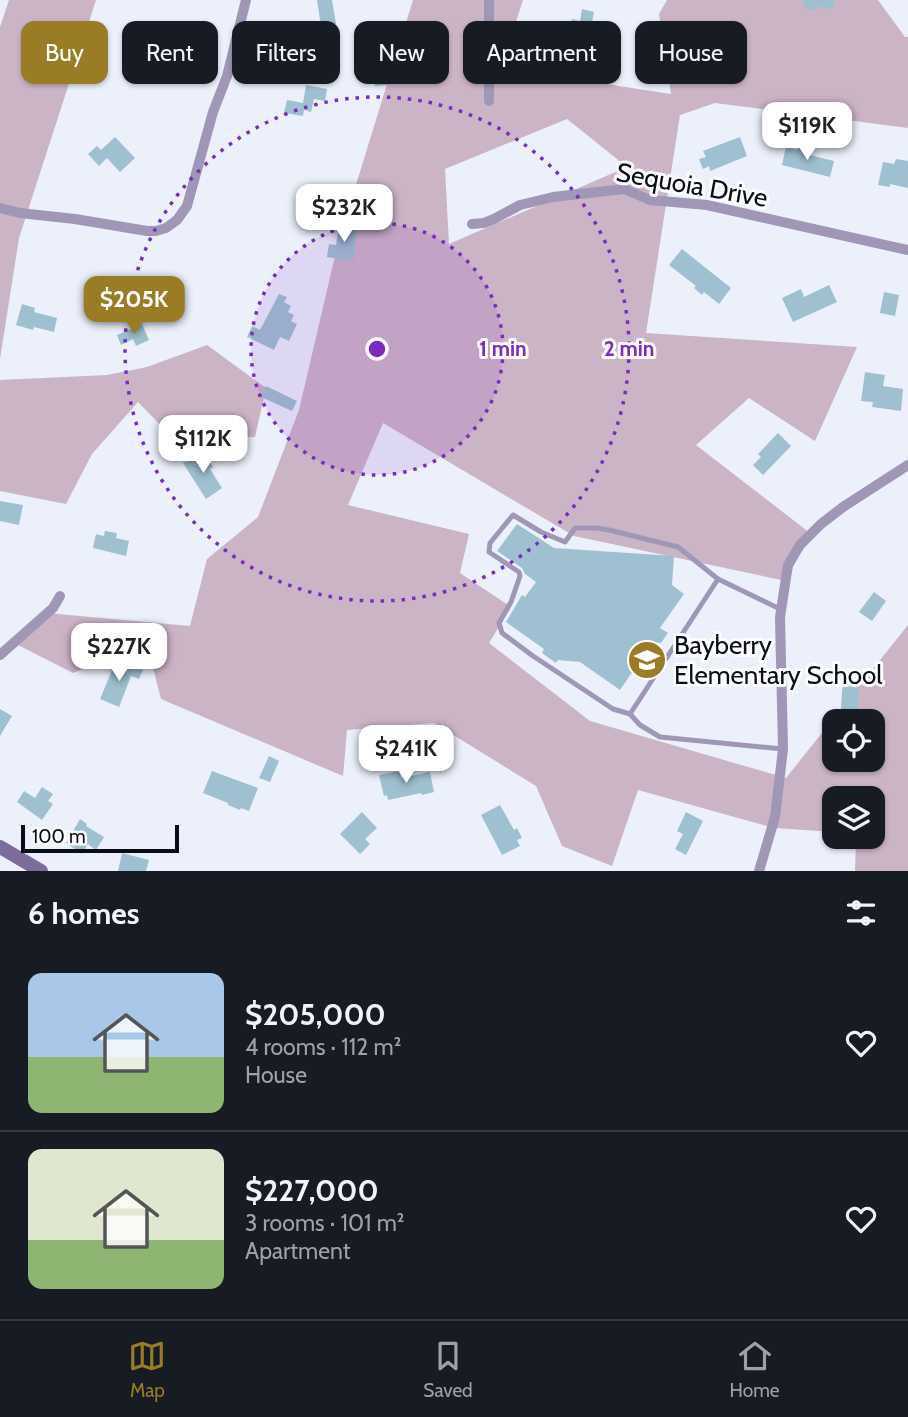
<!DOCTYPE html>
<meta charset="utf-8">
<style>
:root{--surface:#171b24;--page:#242831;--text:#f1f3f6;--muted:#9ea1a6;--line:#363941;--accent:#997c25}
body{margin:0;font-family:Cabin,sans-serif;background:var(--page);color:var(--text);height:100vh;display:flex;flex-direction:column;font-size:26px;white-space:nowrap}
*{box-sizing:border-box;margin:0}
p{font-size:23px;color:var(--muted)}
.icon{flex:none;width:38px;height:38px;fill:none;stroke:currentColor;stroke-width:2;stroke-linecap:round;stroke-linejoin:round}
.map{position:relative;height:871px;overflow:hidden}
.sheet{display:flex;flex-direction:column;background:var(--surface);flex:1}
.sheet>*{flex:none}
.hud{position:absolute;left:21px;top:21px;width:866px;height:63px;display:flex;gap:14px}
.controls{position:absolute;left:822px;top:709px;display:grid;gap:14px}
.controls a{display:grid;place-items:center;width:63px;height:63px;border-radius:14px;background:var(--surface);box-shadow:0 2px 5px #0004;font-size:35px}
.scale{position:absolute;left:21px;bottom:18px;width:158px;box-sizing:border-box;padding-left:7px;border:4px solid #090d16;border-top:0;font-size:19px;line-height:24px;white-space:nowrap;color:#090d16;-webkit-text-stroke:5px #fdfdfd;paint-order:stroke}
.price{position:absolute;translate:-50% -60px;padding:0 16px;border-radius:14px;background:#fff;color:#222;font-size:23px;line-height:46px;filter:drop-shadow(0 2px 4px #0008)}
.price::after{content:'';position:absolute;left:50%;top:42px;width:21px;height:16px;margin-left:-10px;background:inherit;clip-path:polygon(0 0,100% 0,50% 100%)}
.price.selected{background:var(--accent);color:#fff}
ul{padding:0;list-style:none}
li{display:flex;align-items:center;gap:21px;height:175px;padding:0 28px}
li+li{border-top:2px solid var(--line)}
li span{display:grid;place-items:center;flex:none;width:196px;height:140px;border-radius:14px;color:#555}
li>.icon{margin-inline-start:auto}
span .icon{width:84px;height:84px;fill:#fffc;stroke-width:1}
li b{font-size:30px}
h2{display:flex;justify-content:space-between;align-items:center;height:84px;padding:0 28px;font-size:30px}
.pill{padding:0 24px;border-radius:14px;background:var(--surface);box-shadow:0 2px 5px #0004;font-size:24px;line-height:63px}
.pill.selected{background:var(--accent);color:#fff}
.tab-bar{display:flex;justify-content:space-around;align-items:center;height:98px;border-top:2px solid var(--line);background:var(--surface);font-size:19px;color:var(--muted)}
.tab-bar a{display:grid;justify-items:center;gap:4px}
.tab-bar .selected{color:var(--accent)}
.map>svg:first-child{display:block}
.green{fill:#ccb4c7;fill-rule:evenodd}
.building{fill:#9fc0d0}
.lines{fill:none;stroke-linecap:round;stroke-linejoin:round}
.lane{stroke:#a097b6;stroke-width:5}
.street{stroke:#a097b6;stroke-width:10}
.secondary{stroke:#7b6c99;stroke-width:14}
.ring{fill:none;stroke:#7b2cbf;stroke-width:3.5;stroke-dasharray:3.5 7}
.labels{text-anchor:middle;stroke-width:6;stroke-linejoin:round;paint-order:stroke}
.street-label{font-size:26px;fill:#090d16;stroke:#fdfdfd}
.poi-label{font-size:26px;fill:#090d16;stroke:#fdfdfd;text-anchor:start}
.centre{fill:#7b2cbf;stroke:#fdfdfd;stroke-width:3.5}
.ring-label{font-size:21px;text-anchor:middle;font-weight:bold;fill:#7b2cbf;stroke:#fdfdfd;stroke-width:6;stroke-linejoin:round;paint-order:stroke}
</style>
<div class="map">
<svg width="908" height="871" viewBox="0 0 908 871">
<rect width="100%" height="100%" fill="#ebf0fb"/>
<!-- green -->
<g class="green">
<polygon points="9,0 96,0 19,238 0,359 0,27"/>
<path d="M 413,0 L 523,0 L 501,68 L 671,94 L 659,14 L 667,0 L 878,0 L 905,37 L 908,37 L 908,128 L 715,103 L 680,115 L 646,333 L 857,347 L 815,441 L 749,398 L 696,445 L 810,533 L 786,581 L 574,536 L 383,423 L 348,505 L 469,534 L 460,573 L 511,607 L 489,643 L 590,721 L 786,778 L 908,625 L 908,871 L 855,871 L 856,837 L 873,836 L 873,798 L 835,798 L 835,832 L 774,828 L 638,790 L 612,866 L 562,846 L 536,786 L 434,723 L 347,730 L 343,776 L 161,699 L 151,660 L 130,651 L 73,673 L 16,644 L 47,613 L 190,626 L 207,559 L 258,517 L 299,410 L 338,243 ZM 567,119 L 627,167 L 449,244 L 445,169 ZM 835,721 L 873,721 L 873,760 L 835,760 Z"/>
<polygon points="207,345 266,388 255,437 172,437 138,402 92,454 66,504 0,491 0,380 107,375 147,367"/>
</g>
<!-- building -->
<g class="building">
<polygon points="317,0 332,0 336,24 321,26"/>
<polygon points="803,0 834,0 835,7 829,9 817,6 816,10 805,8"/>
<polygon points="582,9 594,12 587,47 575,44 577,34 569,32 572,19 580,21"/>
<polygon points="173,24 189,28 180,60 164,55"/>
<polygon points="563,50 574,53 569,70 558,66"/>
<polygon points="386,69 387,85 375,86 373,71"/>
<polygon points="306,85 327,89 325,101 314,99 311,112 304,110 303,116 284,113 287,100 303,103"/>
<polygon points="115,137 135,158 120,172 107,158 99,166 88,154 97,146 101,150"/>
<polygon points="740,137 747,156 710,171 709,166 703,169 699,159 706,157 703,151"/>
<polygon points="799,146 810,149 809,155 834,161 830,177 782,165 786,147 798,150"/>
<polygon points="896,159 908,161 908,188 890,184 890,187 878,185 883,162 894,164"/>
<polygon points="348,224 358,225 353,261 327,257 329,244 336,245 339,227 348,228"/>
<polygon points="682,249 731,288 719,304 704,292 702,295 694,288 696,286 669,265"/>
<polygon points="829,285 837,302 793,322 782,298 801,289 804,297"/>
<polygon points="884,292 899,295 895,316 880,313"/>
<polygon points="279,294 287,297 284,302 291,306 288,312 294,315 291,321 297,324 289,341 280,337 274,350 247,337 252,326 260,330"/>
<polygon points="22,304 35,308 34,312 57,318 54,332 34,327 33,330 16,325"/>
<polygon points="142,324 149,340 136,346 133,339 121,345 117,335"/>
<polygon points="865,372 885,375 883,386 903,389 901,411 872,407 873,402 861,401"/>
<polygon points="266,386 297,401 292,411 261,397"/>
<polygon points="778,433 791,446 763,475 753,465 761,457 758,454"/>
<polygon points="200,453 204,459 207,458 213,467 210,469 222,488 206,499 183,463"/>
<polygon points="0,501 23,505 19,525 0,521"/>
<polygon points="517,524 554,548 674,556 672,585 684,594 660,628 668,633 661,643 653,642 620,690 580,662 558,660 556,663 542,653 544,649 506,622 522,595 525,597 536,582 525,574 522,568 497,551"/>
<polygon points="105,531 117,533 116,538 129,541 126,556 93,548 96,534 104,536"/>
<polygon points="874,592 886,601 872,621 859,612"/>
<polygon points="119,660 143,670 139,679 131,676 119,707 100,699 113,668 115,668"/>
<polygon points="843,680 860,681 857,721 840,721"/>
<polygon points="0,709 12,716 0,736"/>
<polygon points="269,756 279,761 270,782 259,778"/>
<polygon points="212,771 258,788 249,811 241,808 240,810 228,805 228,803 203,793"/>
<polygon points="400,771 401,778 430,772 434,792 422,795 421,793 388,800 387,795 384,796 379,775"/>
<polygon points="42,787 53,794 48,801 53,804 42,820 17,802 24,791 35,798"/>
<polygon points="500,805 514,830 517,828 522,838 517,840 520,846 502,855 481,815"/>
<polygon points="362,812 377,828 365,839 370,844 360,854 340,834"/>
<polygon points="686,812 703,821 686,855 675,849 683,834 677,831"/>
<polygon points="80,819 87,824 86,826 104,837 96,850 88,844 82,854 66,843"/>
<polygon points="122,853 149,860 146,871 118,871"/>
</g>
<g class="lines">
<!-- lane -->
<g class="lane">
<polyline points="780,609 718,579 678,547 609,530 597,528 575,528 565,542 541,532 513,515 490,543 489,552 519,572 520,576 511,602 499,623 502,633 533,656 613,709 630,714 640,725 660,737 783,749"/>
<polyline points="630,714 718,579"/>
</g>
<!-- street -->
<g class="street">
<polyline points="489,101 489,0"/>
<polyline points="0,208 20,213 75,219 147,231 156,231 166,228 177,220 187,206 213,112 227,76 246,0"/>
<polyline points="472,224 484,223 494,219 520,205 553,197 624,189 650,200 707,205 908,250"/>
<polyline points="0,655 53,608 60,596"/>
<polyline points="759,871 775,817 783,749 780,617 788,565 800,545 821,524 843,507 908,465"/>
</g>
<!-- secondary -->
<polyline class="secondary" points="0,847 41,871"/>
</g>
<!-- distance rings -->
<circle cx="377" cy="349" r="126" fill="#7b2cbf" fill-opacity=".12"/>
<g class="ring">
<circle cx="377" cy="349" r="126"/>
<circle cx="377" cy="349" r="252"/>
</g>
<!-- icons -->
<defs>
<symbol id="school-disc" viewBox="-11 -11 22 22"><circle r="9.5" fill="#997c25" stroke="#fdfdfd"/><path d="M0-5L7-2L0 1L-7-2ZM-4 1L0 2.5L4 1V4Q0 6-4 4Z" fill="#fff"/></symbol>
</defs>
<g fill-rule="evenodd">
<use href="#school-disc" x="625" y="638" width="44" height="44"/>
</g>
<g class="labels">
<!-- street labels -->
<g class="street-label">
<text transform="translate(692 185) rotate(10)" y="9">Sequoia Drive</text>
</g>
<!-- poi labels -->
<g class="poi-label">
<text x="674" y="654">Bayberry<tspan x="674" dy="30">Elementary School</tspan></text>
</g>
</g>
<circle cx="377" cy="349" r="10" class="centre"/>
<g class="ring-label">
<text x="503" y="356">1 min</text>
<text x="629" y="356">2 min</text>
</g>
</svg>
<div class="controls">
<a><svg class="icon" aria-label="locate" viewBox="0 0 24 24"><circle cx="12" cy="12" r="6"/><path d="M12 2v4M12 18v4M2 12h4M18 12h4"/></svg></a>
<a><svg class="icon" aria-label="layers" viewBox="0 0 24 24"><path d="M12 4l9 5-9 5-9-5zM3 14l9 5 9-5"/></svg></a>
</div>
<div class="scale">100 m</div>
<b class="price" style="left:807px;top:162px">$119K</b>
<b class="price" style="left:344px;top:244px">$232K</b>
<b class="price selected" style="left:134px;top:336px">$205K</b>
<b class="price" style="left:203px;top:475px">$112K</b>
<b class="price" style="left:119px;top:683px">$227K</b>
<b class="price" style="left:406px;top:785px">$241K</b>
<div class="hud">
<a class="pill selected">Buy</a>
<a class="pill">Rent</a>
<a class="pill">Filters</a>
<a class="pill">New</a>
<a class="pill">Apartment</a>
<a class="pill">House</a>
</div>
</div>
<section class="sheet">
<h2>6 homes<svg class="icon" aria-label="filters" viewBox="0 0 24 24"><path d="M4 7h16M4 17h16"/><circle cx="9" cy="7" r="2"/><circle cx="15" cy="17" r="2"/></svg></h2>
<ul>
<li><span style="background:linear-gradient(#a9c7e8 60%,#8fb573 0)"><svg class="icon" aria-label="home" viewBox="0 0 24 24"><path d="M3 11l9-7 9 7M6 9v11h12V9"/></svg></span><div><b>$205,000</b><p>4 rooms · 112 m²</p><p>House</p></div><svg class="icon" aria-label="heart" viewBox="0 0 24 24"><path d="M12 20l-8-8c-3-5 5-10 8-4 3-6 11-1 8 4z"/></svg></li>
<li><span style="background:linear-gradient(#dfe7d0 65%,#8fb573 0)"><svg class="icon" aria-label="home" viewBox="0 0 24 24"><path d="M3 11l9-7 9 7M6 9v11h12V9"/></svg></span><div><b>$227,000</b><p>3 rooms · 101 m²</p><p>Apartment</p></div><svg class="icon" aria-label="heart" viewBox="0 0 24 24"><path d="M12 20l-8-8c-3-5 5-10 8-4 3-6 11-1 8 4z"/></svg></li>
</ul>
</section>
<nav class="tab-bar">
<a class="selected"><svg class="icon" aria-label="map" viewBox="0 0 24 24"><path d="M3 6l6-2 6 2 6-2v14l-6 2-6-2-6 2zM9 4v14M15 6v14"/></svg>Map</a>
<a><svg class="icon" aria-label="saved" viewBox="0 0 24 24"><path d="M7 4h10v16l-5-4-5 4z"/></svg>Saved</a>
<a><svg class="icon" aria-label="home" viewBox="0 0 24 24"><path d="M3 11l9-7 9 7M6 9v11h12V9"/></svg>Home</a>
</nav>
